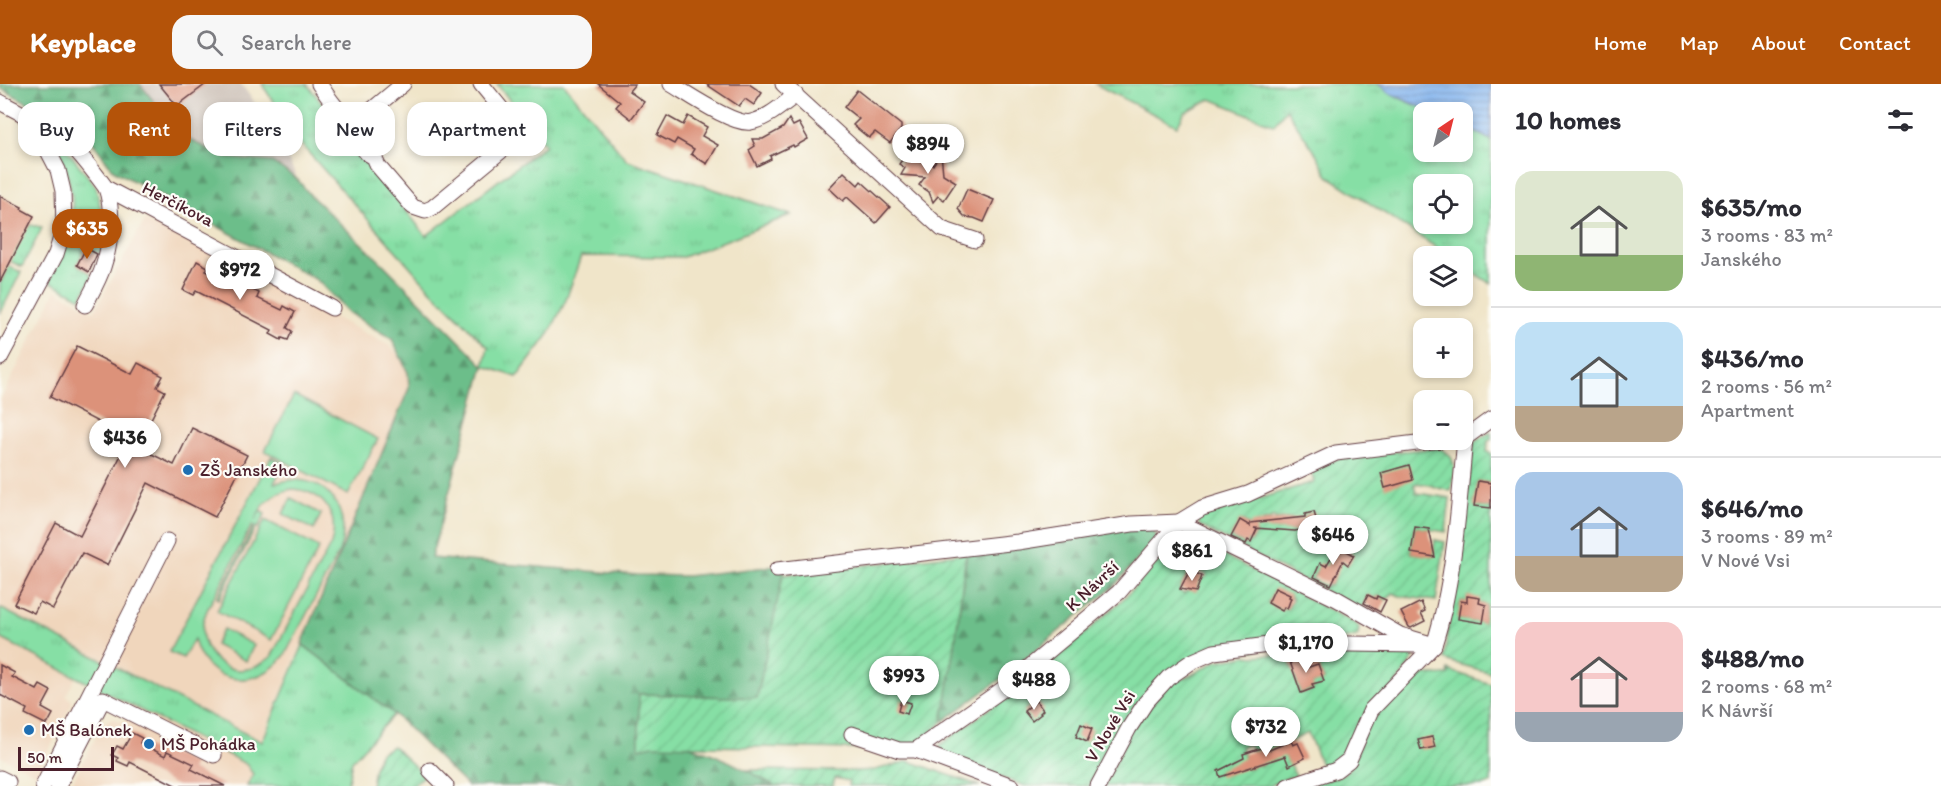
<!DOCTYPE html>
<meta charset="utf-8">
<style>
:root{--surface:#fff;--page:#f7f7f7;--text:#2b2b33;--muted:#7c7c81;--line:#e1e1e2;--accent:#b45309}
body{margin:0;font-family:Itim,sans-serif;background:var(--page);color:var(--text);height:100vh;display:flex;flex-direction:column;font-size:22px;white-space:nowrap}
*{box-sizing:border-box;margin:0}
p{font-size:20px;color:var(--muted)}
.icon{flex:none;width:33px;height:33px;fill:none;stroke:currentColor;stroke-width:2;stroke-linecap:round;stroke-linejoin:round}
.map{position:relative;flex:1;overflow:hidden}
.panel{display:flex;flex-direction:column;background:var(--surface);width:450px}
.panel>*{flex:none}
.hud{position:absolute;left:18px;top:18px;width:570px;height:54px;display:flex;gap:12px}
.needle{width:39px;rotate:35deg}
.buttons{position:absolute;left:1413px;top:18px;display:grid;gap:12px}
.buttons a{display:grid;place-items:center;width:60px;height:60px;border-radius:12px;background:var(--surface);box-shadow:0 3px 9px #0003;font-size:30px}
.scale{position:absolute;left:18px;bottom:15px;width:96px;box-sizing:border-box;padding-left:6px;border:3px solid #4a1f2b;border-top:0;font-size:16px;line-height:21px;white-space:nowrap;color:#4a1f2b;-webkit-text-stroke:4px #fdfcf7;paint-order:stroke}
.price{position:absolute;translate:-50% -51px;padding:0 14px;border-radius:21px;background:#fff;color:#222;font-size:20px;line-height:39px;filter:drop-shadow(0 2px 3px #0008)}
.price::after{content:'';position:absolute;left:50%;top:36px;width:18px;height:14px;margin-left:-9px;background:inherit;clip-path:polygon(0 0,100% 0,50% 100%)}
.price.current{background:var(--accent);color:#fff}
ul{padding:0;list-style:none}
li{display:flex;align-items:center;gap:18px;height:150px;padding:0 24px}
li+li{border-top:2px solid var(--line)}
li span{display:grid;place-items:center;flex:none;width:168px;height:120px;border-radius:18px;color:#555}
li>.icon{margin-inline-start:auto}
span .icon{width:72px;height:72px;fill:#fffc;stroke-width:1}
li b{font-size:26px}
h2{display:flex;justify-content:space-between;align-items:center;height:72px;padding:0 24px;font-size:26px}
.tag{padding:0 21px;border-radius:18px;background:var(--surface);box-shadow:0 3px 9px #0003;font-size:21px;line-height:54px}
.tag.current{background:var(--accent);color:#fff}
header{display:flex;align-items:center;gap:36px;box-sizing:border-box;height:84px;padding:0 30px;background:var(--accent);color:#fff}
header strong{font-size:28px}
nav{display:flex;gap:33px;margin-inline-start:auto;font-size:21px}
.search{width:420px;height:54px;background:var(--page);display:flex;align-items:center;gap:15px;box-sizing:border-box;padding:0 21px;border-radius:18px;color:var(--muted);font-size:22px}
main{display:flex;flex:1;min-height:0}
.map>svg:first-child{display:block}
.built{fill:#f0d6bc}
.industrial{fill:#cec2b9}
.grass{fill:url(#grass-tufts);stroke:#687f68;stroke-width:1.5;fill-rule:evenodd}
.forest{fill:url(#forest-firs);stroke:#5b6e5a;stroke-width:1.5}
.garden{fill:url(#garden-furrows);stroke:#687f68;stroke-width:1.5;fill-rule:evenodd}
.pitch{fill:#86dfa5;stroke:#687f68;stroke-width:1.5;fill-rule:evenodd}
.water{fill:url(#water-rules);stroke:#66688c;stroke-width:1.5}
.building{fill:#dc927a}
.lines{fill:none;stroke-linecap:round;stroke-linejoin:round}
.minor-casing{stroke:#633d43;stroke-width:17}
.minor{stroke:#fff;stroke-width:15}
.poi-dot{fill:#1f6fb2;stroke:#fdfcf7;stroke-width:2}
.labels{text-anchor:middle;stroke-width:4.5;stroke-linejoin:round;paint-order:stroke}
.street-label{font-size:18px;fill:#4a1f2b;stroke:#fdfcf7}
.poi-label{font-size:18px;fill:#4a1f2b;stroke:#fdfcf7;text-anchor:start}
</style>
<header>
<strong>Keyplace</strong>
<div class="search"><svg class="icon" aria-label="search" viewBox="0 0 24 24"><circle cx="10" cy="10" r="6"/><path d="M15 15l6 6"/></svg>Search here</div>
<nav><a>Home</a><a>Map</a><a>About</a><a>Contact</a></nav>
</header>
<main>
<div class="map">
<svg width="1491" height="702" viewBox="0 0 1491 702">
<defs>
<pattern id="grass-tufts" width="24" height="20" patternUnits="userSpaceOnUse" patternTransform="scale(1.5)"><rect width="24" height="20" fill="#86dfa5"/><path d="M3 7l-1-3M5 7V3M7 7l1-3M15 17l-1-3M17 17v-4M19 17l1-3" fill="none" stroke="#75bf8e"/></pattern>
<pattern id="forest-firs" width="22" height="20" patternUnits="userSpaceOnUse" patternTransform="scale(1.5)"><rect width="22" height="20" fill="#6cbe8a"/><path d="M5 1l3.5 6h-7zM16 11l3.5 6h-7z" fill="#5b9a71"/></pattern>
<pattern id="garden-furrows" width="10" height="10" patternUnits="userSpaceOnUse" patternTransform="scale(1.5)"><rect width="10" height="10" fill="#86dfa5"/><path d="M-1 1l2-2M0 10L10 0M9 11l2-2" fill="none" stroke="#75bf8e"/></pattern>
<pattern id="water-rules" width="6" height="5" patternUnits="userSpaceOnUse" patternTransform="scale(1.5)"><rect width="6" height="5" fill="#81b2ed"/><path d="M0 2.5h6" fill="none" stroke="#6c90c0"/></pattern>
</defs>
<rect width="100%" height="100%" fill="#fdfcf7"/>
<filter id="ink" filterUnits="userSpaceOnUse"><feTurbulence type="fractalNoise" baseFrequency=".0167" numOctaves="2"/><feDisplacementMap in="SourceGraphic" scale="12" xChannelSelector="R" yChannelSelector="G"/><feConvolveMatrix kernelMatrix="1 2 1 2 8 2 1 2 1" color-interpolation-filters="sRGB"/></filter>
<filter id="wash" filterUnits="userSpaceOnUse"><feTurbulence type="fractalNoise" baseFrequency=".008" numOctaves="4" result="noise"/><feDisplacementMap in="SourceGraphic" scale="24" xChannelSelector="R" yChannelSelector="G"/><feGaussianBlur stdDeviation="1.35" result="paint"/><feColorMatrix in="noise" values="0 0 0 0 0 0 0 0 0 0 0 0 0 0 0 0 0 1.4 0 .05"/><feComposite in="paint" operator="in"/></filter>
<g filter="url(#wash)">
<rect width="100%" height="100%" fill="#f0e5c9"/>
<!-- built -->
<g class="built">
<polygon points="145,136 390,262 403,276 408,289 409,304 261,656 0,523 0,317 56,206 94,227"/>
<polygon points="0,554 76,593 66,611 72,617 72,620 37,690 0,672"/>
<polygon points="132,623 246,680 253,690 247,702 70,702 103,640 110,635 114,635 124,639"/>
</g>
<!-- industrial -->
<polygon class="industrial" points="140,0 241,0 274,45 297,95 272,78 227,74 181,52"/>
<!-- grass -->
<g class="grass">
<polygon points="262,0 307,0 426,152 545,61 497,0 564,0 627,76 791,131 683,173 581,172 566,216 549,250 517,293 484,282 488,263 430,205 299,58"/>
<path d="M 1095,0 L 1378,0 L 1391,10 L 1432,28 L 1424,28 L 1424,68 L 1462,68 L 1463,42 L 1491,56 L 1491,200 L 1463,182 L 1462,172 L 1449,172 L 1328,92 L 1317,71 L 1286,25 L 1274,41 L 1211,15 L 1185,28 L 1177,42 ZM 1424,100 L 1462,100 L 1462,140 L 1424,140 Z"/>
<path d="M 60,63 L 68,67 L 96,103 L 101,126 L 103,152 L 101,169 L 98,170 L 85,164 L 77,181 L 89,188 L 92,193 L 81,214 L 49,197 C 56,182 65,166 69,150 C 77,123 70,93 59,68 Z"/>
<polygon points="29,141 42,143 41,146 22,183 10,177 8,182 21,188 0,230 0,200 7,186 0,182"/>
<polygon points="0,524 262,658 303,561 394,630 352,677 347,702 247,702 253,690 246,680 0,554"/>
</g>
<!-- forest -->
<g class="forest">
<path d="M 0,0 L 140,0 L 181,52 L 227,74 L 272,78 L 297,95 L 311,112 L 384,181 L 484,282 L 431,474 L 637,491 L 687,492 L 786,481 L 757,614 L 640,610 L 639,664 C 654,660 675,658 690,662 C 720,671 748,687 775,702 L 467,702 L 394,630 L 302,560 L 409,304 L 408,289 L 392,255 L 349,229 L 317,196 L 113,86 L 92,57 L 66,39 L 0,4 Z"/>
<polygon points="1151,439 1157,454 1113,503 998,597 942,638 954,568 967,467"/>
</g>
<!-- garden -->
<g class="garden">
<path d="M 1491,348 L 1491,356 L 1488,356 L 1487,368 L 1491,369 L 1491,399 L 1478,397 L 1475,422 L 1491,424 L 1491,589 L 1448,577 L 1444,574 L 1474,358 ZM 1468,513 L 1479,519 L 1486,521 L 1483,539 L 1458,535 L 1461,517 L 1467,518 Z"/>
<path d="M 1438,364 C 1460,371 1454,390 1451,407 C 1439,406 1426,397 1414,400 L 1416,409 L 1450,414 L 1446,448 L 1415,443 L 1411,469 L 1433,472 L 1435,456 L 1445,458 L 1436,517 L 1400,512 L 1393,509 L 1386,516 L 1378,512 L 1376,515 L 1368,511 L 1360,526 L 1200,442 L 1198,437 L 1201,432 L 1314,398 L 1310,384 L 1347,372 ZM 1274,433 L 1275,436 L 1291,434 L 1295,447 L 1264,444 L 1263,437 L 1271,436 L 1271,434 ZM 1240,436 L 1254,444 L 1253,446 L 1256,448 L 1251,458 L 1248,457 L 1245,461 L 1231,454 ZM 1321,480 L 1335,492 L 1331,502 L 1328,501 L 1327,503 L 1312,495 Z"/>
<path d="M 1184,452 L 1188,453 L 1355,539 L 1359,544 L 1358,551 L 1355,553 L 1185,576 L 1090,702 L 1025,702 L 944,673 L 939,669 L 938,665 L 941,660 C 1004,615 1067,568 1123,515 C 1143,496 1161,474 1179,454 ZM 1190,486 L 1195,490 L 1197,486 L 1207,491 L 1205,494 L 1201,493 L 1196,507 L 1187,506 L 1184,510 L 1179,507 ZM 1275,505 L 1293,515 L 1287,525 L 1284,523 L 1282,526 L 1268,519 Z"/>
<polygon points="966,469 954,568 942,638 918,663 851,665 653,661 639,664 639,610 757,614 783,491"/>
<path d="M 1408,566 L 1414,570 L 1413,575 L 1348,671 L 1324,688 L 1308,649 L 1284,660 L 1284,670 L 1296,692 L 1281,696 L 1270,702 L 1104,702 L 1131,645 L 1176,591 L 1182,596 L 1217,577 L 1245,572 ZM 1302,571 L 1309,593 L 1312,582 L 1318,580 L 1324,596 L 1312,600 L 1313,605 L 1301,609 L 1289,575 ZM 1250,660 L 1252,667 L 1264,681 L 1260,682 L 1259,680 L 1248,684 L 1241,663 Z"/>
<polygon points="1448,586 1491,600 1491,699 1481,702 1287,702 1334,694 1343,690 1351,683 1370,633 1404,599 1416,591 1449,591"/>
<polygon points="393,662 424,691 413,702 371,702 374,684 380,669"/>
<polygon points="909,677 980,702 848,702 849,697 835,694 833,702 775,702 747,686 859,687 875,686"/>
</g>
<!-- pitch -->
<g class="pitch">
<polygon points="294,311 378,355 348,411 265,367"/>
<path d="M 271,373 L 284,380 L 274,399 C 282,398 289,395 297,396 C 335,398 351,436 339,468 L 285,571 C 257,608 205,602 194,555 L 183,574 L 169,568 ZM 292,405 C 323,407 340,430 331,460 L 271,573 C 259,583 244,589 229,584 C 210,577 198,555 204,535 C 206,525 213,515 218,506 C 229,484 240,463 252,441 L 254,442 L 217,514 L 219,515 L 256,443 L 258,444 L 265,430 L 260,427 L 255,436 C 262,419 273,409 292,405 Z"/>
<polygon points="291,414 321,430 314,446 283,430"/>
<polygon points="265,436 319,464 271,556 217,527"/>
<polygon points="223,545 254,561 246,577 215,561"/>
</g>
<!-- water -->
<polygon class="water" points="1378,0 1491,0 1491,56 1463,42 1462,28 1432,28 1391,10"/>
<g id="blocks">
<!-- building -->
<g class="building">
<polygon points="159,0 206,0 177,22"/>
<polygon points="598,0 635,0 629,7 644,18 631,35 616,23 620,18"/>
<polygon points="706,0 749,0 762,9 754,21 745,15 739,22"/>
<polygon points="857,6 901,41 901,45 890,59 875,48 869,54 853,41 859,35 844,23"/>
<polygon points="667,32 683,41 688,32 707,43 702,52 718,61 707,80 691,70 694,65 677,55 674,60 657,51"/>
<polygon points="789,35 793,42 799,39 808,55 794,63 793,61 770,72 771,75 757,82 749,66 755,62 752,55 763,55 783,44"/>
<polygon points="369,41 380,55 373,61 360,46"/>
<polygon points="910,65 933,81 941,69 943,90 956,98 944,116 938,112 933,118 929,108 919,101 925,93 901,91 905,84 899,80"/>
<polygon points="844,88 858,101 861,97 890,123 876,139 847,113 843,117 829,104"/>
<polygon points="967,105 994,116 984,138 974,134 965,133 958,125"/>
<polygon points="0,112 22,123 21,125 34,132 0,198"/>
<polygon points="86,164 97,170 89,188 77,181"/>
<polygon points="197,177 208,183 206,187 231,200 233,196 259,209 257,214 282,226 284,222 295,228 287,244 292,247 288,256 282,254 281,256 270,250 272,246 196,207 193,211 183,206"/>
<polygon points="77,262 132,290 138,279 163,292 157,303 165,307 137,363 174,381 192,344 247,371 215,433 148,399 107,481 82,469 53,525 40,518 34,529 14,520 56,439 80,452 121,371 97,358 106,342 50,313"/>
<polygon points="1409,381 1413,396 1385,404 1381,389"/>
<polygon points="1478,397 1491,399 1491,424 1474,422"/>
<polygon points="1314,428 1318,442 1295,447 1254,444 1257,445 1251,458 1248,456 1246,460 1231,453 1240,436 1250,442 1250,439 1305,433 1305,430"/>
<polygon points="1415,443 1429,445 1435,473 1411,469"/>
<polygon points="1338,462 1354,471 1348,481 1343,477 1331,501 1314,493 1320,479 1326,482"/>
<polygon points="1190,486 1202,492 1196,508 1180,505"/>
<polygon points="1275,504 1290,511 1289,513 1291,514 1287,525 1284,523 1282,527 1268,519"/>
<polygon points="1368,511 1376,515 1377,512 1386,516 1380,528 1364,519"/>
<polygon points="1467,512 1480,514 1479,519 1486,521 1483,539 1458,535 1461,517 1467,518"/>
<polygon points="1421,518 1425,527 1421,529 1425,537 1411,544 1409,543 1401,528"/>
<polygon points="1302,570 1306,584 1318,580 1324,597 1312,600 1314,604 1301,609 1289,575"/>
<polygon points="0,581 15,589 12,593 37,606 40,601 51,607 42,624 53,630 47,641 25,630 27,625 0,611"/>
<polygon points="901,616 911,619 907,630 898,627"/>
<polygon points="1036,617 1043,626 1040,629 1041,630 1032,637 1024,627"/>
<polygon points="1081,640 1092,645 1087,658 1076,653"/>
<polygon points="132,649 142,654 140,659 165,672 167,667 194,680 191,685 225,702 177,702 130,678 128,682 117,677 118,674 112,671 117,662 123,665"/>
<polygon points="1432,653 1435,663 1421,666 1418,656"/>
<polygon points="1291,657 1293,661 1298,659 1305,674 1289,682 1285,672 1220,693 1218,687 1244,674 1243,670 1265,663 1267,667"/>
</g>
</g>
</g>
<g filter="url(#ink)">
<use href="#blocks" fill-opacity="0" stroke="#633d43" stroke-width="1.5"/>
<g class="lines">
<defs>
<g id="minor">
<path d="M 319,0 C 330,14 341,39 362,34 L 403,0"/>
<path d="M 671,0 C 688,10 734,42 751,38 C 767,35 783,20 796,11"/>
<polyline points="783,0 942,145 975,156"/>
<path d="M 0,18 C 19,28 55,46 70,60 C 83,73 95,89 106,104 L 332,224"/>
<polyline points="349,35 349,48 352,52 367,69 374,73 378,82 413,123 425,127 432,124 513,57 515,44 513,39 481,0"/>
<path d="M 85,221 C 91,209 99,196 103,183 C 111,160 114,127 106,104"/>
<polyline points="0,274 56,170 64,144 63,107 58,86 47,65 26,35"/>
<polyline points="1462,354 1465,354 1491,335"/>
<path d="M 777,486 L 1018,458 L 1132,440 L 1179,438 L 1337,515 L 1400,551 L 1434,561 C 1454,499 1459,420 1465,354"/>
<polyline points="852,650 899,666 916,666 1012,702"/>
<polyline points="916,666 1003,605 1119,508 1179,438 1202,424 1248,410 1336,369 1441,356"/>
<polyline points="430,686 446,702"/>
<polyline points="0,694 8,698"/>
<polyline points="43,702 167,457"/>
<polyline points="58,702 103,615 214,671"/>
<polyline points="1098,702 1129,644 1146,618 1168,594 1191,578 1214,568 1284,559 1418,561"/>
<polyline points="1288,702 1336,686 1349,676 1371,626 1434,561"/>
</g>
</defs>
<!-- minor casing -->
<use href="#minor" class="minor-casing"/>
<!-- minor -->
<use href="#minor" class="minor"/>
</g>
</g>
<!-- markers -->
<g class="poi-dot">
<circle cx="188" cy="386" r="6"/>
<circle cx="29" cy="646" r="6"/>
<circle cx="149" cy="660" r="6"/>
</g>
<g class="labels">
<!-- street labels -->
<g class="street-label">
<text transform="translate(178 120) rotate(27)" y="6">Herčíkova</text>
<text transform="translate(1092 502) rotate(-43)" y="6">K Návrší</text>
<text transform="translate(1110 642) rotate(-59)" y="6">V Nové Vsi</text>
</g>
<!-- poi labels -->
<g class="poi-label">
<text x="200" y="392">ZŠ Janského</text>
<text x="41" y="652">MŠ Balónek</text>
<text x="161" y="666">MŠ Pohádka</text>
</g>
</g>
</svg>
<div class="buttons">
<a><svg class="needle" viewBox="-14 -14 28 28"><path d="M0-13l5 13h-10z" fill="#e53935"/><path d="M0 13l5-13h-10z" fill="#7c7c81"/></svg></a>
<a><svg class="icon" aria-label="locate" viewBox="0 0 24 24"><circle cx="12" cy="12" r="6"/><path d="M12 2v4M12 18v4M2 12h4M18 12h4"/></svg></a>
<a><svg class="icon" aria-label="layers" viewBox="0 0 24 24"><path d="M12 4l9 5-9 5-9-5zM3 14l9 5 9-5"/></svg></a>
<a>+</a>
<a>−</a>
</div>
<div class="scale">50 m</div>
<b class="price" style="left:928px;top:91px">$894</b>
<b class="price current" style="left:87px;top:176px">$635</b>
<b class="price" style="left:240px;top:217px">$972</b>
<b class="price" style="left:125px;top:385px">$436</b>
<b class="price" style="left:1333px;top:482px">$646</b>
<b class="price" style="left:1192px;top:498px">$861</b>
<b class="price" style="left:1306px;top:590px">$1,170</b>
<b class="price" style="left:904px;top:623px">$993</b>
<b class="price" style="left:1034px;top:627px">$488</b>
<b class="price" style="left:1266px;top:674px">$732</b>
<div class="hud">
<a class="tag">Buy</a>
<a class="tag current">Rent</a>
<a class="tag">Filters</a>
<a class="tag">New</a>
<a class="tag">Apartment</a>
</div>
</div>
<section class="panel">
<h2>10 homes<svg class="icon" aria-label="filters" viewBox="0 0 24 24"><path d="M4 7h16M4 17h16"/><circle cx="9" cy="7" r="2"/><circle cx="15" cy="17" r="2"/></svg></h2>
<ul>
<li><span style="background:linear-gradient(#dfe7d0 70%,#8fb573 0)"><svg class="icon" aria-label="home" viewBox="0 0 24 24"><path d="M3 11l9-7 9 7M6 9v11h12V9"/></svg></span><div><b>$635/mo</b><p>3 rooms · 83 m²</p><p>Janského</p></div></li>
<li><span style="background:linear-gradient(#bfe0f5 70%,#b9a48a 0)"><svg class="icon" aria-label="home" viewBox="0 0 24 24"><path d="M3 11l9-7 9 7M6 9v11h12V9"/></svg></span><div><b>$436/mo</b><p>2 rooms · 56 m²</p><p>Apartment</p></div></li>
<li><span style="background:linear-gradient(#a9c7e8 70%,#b9a48a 0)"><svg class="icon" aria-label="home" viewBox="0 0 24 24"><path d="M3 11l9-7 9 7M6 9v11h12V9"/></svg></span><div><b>$646/mo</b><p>3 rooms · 89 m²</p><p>V Nové Vsi</p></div></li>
<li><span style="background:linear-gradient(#f6c9c9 75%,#9aa5b1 0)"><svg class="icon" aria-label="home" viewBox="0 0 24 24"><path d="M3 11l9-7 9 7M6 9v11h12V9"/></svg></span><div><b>$488/mo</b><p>2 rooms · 68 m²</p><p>K Návrší</p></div></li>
</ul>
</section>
</main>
